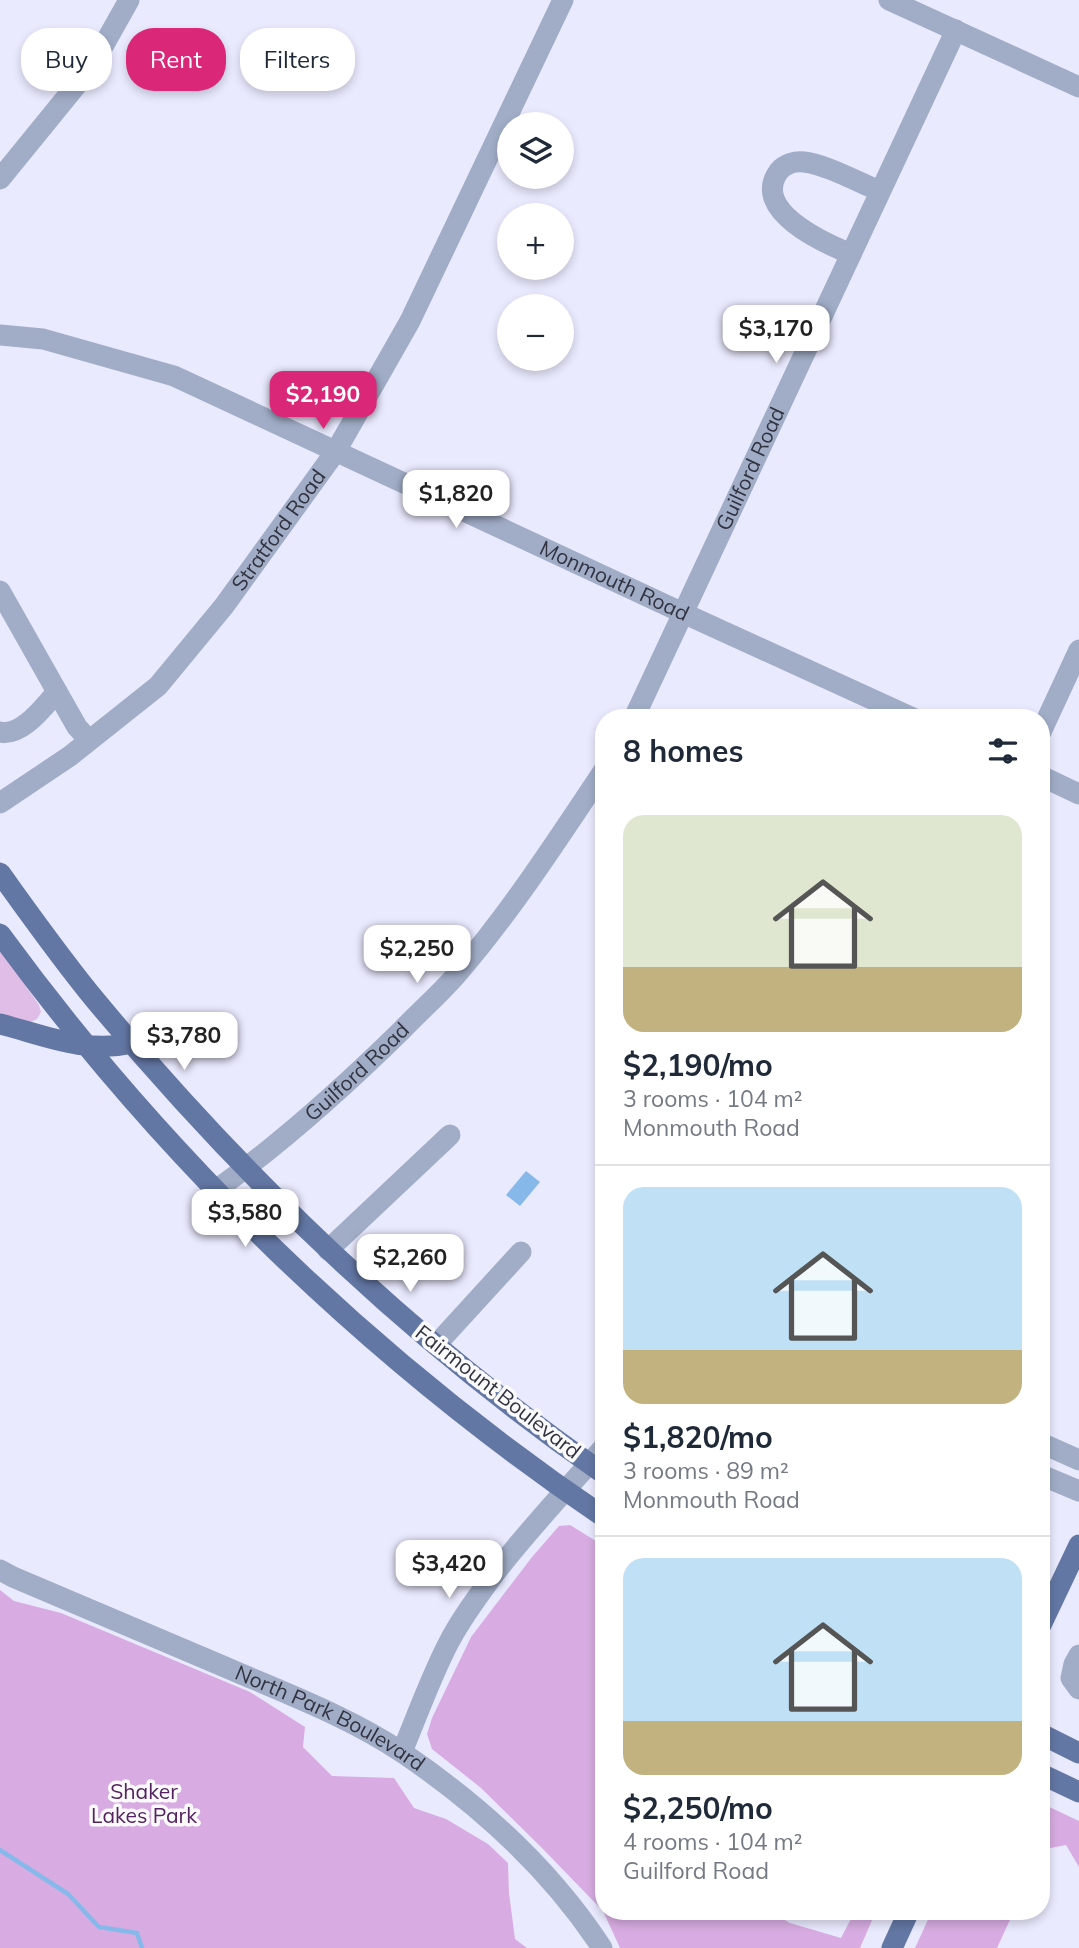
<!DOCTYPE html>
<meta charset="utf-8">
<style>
:root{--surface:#fff;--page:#f2f2f3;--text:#1f2937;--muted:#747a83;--line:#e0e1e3;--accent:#db2777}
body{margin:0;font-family:Mulish,sans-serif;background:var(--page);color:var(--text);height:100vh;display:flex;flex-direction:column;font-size:26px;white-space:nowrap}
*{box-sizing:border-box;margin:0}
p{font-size:23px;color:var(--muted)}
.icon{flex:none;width:38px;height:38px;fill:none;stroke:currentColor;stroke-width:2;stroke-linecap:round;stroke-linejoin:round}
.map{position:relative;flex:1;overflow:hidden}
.sheet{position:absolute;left:595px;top:709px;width:455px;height:1211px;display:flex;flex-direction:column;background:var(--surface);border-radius:28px;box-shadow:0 4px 10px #0003}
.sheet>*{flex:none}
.top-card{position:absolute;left:21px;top:28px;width:469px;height:63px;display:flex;gap:14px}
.fabs{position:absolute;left:497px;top:112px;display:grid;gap:14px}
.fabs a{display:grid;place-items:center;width:77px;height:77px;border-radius:50%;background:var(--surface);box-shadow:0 4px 10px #0003;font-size:35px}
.price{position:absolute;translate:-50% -60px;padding:0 16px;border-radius:14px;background:#fff;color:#222;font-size:23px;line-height:46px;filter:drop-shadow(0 2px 4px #0008)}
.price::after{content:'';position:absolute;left:50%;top:42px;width:21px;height:16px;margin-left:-10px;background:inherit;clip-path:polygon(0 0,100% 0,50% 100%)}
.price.current{background:var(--accent);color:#fff}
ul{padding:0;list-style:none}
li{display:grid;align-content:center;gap:14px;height:371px;padding:0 28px}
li+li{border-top:2px solid var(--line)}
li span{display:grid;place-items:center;height:217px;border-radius:21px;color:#555}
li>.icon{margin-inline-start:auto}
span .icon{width:126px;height:126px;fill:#fffc;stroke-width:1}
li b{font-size:30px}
h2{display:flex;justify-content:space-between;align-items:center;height:84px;padding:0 28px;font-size:30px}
.chip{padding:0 24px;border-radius:28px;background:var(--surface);box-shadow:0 4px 10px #0003;font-size:24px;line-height:63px}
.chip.current{background:var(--accent);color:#fff}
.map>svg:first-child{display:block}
.green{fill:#dfbde6}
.forest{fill:#d8ace2}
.water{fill:#86b9e9}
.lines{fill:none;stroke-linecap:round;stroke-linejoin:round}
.stream{stroke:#86b9e9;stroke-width:4.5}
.minor{stroke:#a1adc7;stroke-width:21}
.major{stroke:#6377a4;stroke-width:21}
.labels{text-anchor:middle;stroke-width:7;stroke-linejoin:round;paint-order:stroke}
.street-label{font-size:21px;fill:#323340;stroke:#fafafa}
.park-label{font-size:21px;fill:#552161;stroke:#fafafa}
</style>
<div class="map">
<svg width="1079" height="1948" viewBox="0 0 1079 1948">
<rect width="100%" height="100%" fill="#eaeaff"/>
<!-- green -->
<polygon class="green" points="0,949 39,1005 41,1012 37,1019 31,1022 0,1014"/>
<!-- forest -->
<g class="forest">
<polygon points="570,1525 604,1546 604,1911 769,1911 790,1923 841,1938 855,1911 876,1911 860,1948 620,1948 603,1911 542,1848 481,1788 432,1749 427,1734 432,1718 471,1637 532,1557 559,1526"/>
<polygon points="0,1590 14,1601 61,1613 250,1692 305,1727 303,1747 332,1776 394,1778 414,1808 446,1819 488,1844 508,1863 509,1893 515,1939 527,1948 0,1948"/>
<polygon points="1041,1803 1079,1821 1079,1867 1066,1845 1041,1850"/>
<polygon points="932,1911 1014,1911 997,1948 915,1948"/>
</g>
<!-- water -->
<polygon class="water" points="526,1171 540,1182 520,1206 506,1195"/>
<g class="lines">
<!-- stream -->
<polyline class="stream" points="0,1850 68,1894 99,1927 137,1933 142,1948"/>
<!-- minor -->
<g class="minor">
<polyline points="889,0 1079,87"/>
<polyline points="0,179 92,66 129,0"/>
<path d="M 851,254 C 824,243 750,210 779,171 C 785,164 795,161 804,162 C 828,165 857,182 880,191"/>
<path id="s1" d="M 0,335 L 43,339 L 174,376 L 683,613 L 913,718"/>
<polyline points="0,591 77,727 89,740"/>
<path id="s2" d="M 634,718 L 956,30"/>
<path d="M 0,732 C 22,737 44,706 57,692"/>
<polyline points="1041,732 1079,650"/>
<polyline points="1041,776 1079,794"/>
<path id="s3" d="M 0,803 L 70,756 L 158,686 L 224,606 L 336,451 L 410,321 L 563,0"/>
<path id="s4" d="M 216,1190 C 283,1142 343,1088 402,1030 C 420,1011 441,993 458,973 C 512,910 558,839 604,770"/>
<polyline points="328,1250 450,1135"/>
<polyline points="436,1345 521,1252"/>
<polyline points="1041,1443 1079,1460"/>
<polyline points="1041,1475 1079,1491"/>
<path id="s5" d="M 0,1570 L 13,1577 C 86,1608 159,1639 232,1670 C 290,1695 351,1718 403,1753 C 481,1806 551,1870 602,1948"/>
<polyline points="1079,1655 1074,1664 1071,1678 1079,1689"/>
<path d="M 402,1752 C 417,1716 430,1679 448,1644 C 460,1620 476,1599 492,1577 C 527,1531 566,1490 604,1447"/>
</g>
<!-- major -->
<g class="major">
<path d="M 0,873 C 31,916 62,960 96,1001 C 244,1179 413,1341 604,1474"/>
<path d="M 0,934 C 165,1160 372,1360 604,1517"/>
<path d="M 0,1024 C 43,1035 87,1054 131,1043"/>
<polyline points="1041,1625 1079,1545"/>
<polyline points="1041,1734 1079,1753"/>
<polyline points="1041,1774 1079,1792"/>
<polyline points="892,1948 909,1911"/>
</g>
</g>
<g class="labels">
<!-- street labels -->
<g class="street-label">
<text dy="7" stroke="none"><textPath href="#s2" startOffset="275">Guilford Road</textPath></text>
<text dy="7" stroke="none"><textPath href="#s3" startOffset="394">Stratford Road</textPath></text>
<text dy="7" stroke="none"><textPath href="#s1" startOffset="665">Monmouth Road</textPath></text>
<text dy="7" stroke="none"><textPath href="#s4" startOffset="184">Guilford Road</textPath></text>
<text transform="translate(498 1392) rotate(38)" y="7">Fairmount Boulevard</text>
<text dy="7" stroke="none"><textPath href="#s5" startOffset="362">North Park Boulevard</textPath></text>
</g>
<!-- park labels -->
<g class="park-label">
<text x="144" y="1799">Shaker<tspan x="144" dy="24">Lakes Park</tspan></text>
</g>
</g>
</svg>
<div class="fabs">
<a><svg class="icon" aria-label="layers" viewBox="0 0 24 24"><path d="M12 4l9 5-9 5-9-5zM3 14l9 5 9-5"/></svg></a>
<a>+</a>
<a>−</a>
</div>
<b class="price" style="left:776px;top:365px">$3,170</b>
<b class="price current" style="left:323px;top:431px">$2,190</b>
<b class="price" style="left:456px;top:530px">$1,820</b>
<b class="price" style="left:417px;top:985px">$2,250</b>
<b class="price" style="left:184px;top:1072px">$3,780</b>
<b class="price" style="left:245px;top:1249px">$3,580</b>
<b class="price" style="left:410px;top:1294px">$2,260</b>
<b class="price" style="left:449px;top:1600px">$3,420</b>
<div class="top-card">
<a class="chip">Buy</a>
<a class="chip current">Rent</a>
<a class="chip">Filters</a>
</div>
<section class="sheet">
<h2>8 homes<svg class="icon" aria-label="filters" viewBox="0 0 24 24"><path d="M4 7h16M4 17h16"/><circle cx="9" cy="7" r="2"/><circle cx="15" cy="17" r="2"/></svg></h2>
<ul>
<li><span style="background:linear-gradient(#dfe7d0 70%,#c2b280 0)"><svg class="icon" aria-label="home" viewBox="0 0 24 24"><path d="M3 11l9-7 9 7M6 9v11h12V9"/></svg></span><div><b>$2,190/mo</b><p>3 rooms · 104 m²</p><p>Monmouth Road</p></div></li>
<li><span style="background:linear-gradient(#bfe0f5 75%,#c2b280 0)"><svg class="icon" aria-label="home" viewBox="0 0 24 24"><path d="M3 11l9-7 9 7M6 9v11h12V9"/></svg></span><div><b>$1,820/mo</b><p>3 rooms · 89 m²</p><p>Monmouth Road</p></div></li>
<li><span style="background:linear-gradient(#bfe0f5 75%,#c2b280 0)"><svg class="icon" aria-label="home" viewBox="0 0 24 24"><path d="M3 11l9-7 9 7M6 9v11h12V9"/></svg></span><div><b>$2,250/mo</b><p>4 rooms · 104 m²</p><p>Guilford Road</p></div></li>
</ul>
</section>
</div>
